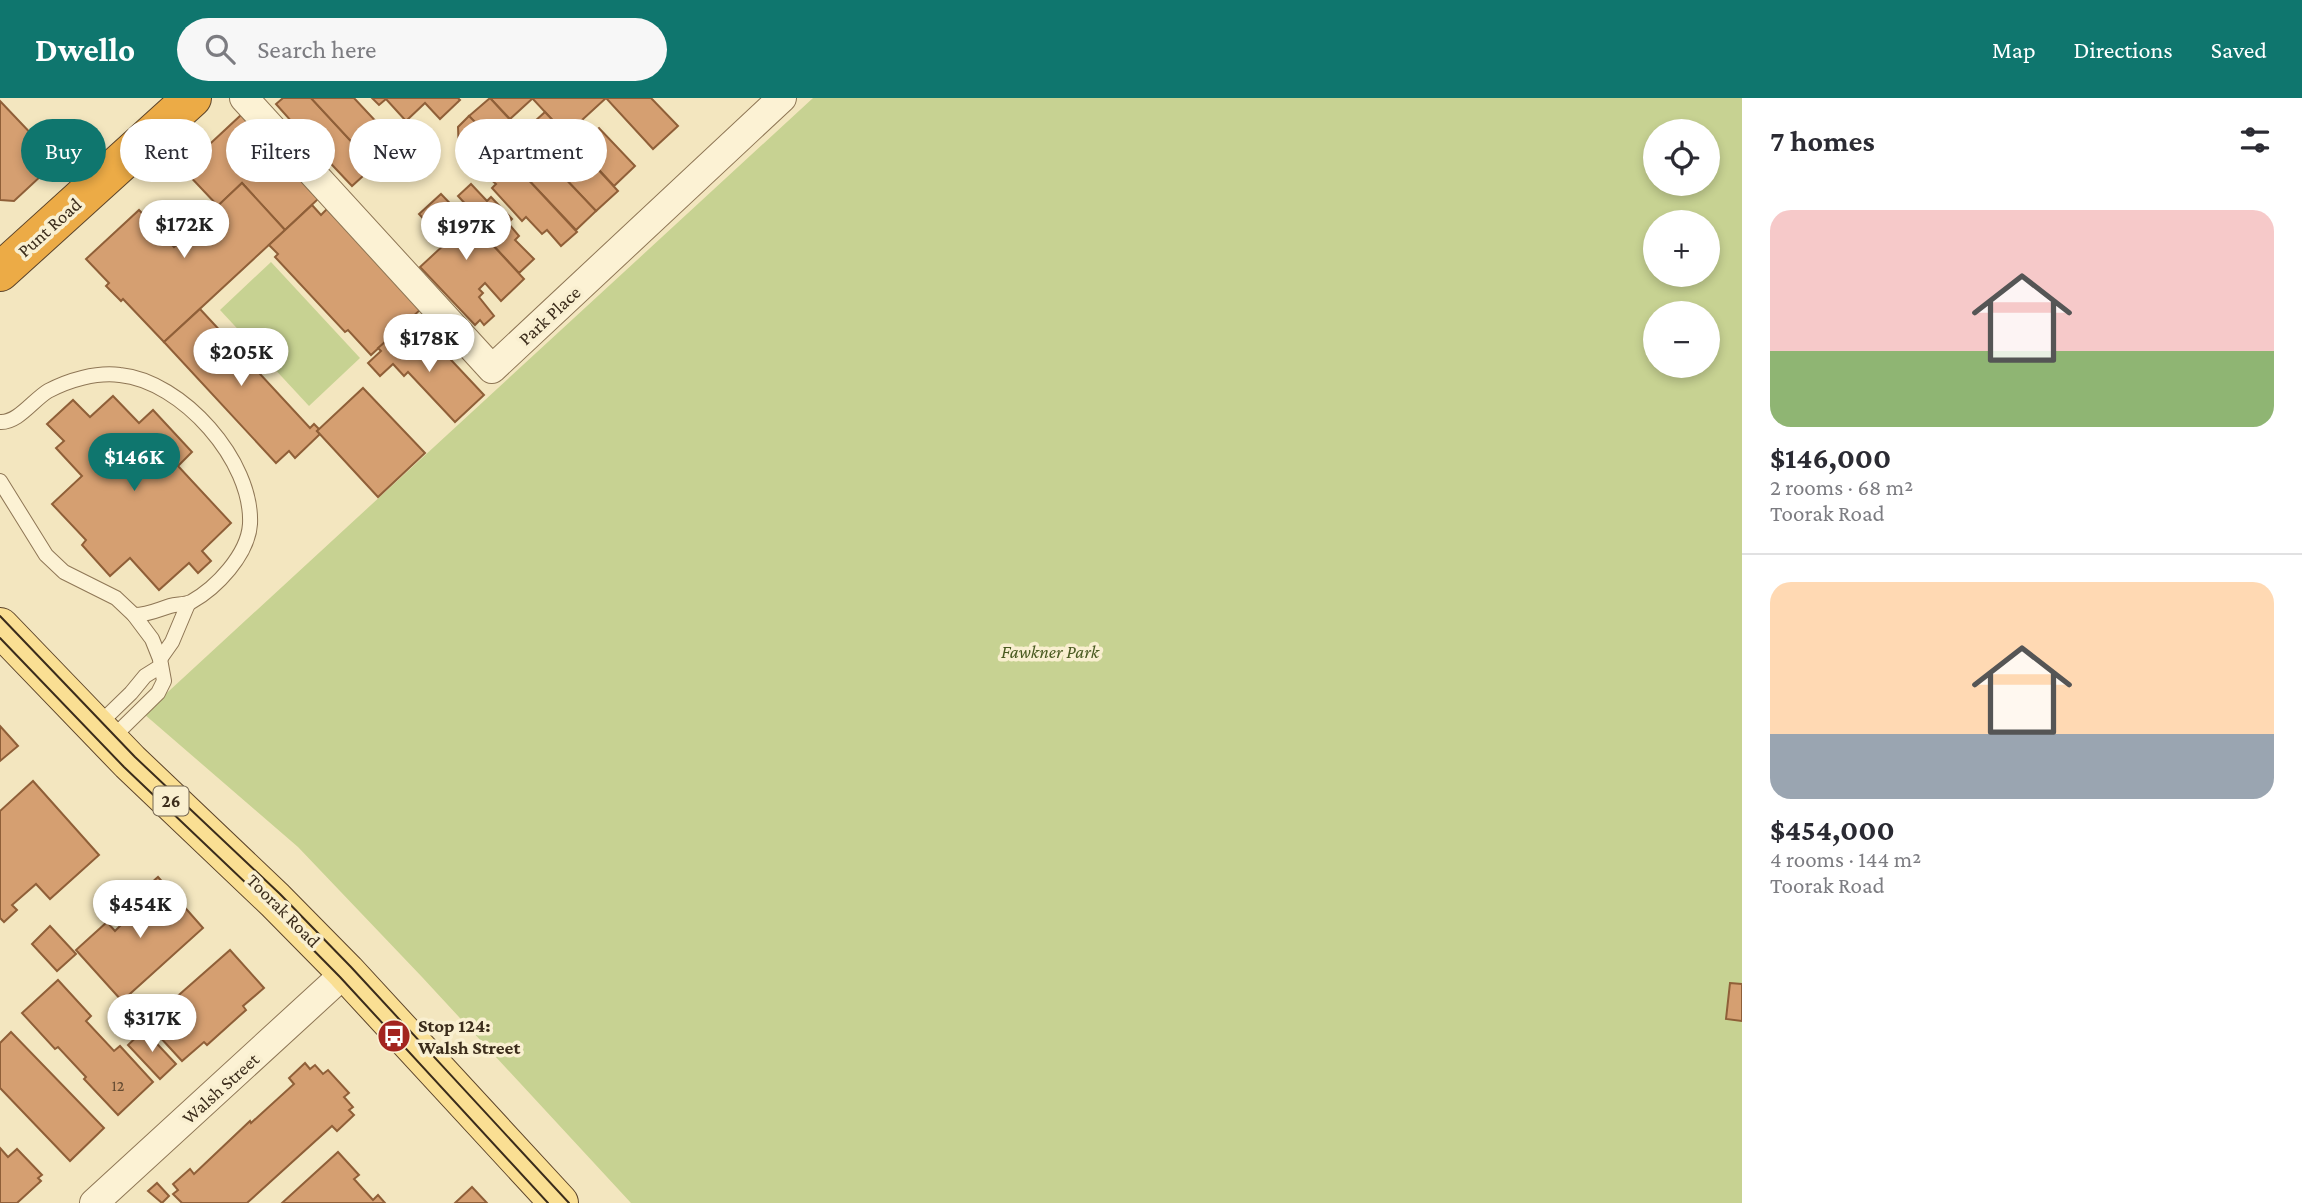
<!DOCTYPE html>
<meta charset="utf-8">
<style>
:root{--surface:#fff;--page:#f7f7f7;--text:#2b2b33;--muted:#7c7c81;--line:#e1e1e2;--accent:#0f766e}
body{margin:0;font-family:"Crimson Pro",serif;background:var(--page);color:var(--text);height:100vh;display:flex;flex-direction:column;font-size:26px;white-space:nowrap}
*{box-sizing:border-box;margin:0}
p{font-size:23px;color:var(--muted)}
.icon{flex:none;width:38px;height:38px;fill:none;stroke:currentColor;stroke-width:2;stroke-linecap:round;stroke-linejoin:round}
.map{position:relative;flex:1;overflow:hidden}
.drawer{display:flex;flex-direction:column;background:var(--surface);width:560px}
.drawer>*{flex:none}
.guide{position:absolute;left:21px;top:21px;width:665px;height:63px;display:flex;gap:14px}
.buttons{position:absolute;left:1643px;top:21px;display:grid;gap:14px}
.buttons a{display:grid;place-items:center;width:77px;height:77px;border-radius:50%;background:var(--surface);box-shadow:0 4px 10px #0003;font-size:35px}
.price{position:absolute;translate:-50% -60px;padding:0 16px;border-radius:24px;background:#fff;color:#222;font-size:23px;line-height:46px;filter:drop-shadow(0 2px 4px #0008)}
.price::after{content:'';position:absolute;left:50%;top:42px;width:21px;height:16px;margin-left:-10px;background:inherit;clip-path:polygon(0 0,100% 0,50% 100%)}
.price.selected{background:var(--accent);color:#fff}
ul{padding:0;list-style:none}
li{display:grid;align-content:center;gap:14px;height:371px;padding:0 28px}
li+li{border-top:2px solid var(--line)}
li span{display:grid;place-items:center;height:217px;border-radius:21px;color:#555}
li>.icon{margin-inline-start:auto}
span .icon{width:126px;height:126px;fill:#fffc;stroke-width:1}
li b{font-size:30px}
h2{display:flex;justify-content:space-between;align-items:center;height:84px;padding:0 28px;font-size:30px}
.tag{padding:0 24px;border-radius:32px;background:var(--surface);box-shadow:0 4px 10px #0003;font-size:24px;line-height:63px}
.tag.selected{background:var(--accent);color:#fff}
header{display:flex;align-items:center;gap:42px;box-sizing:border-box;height:98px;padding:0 35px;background:var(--accent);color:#fff}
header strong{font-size:33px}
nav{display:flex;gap:38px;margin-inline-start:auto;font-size:24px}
.search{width:490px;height:63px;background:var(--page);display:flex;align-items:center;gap:18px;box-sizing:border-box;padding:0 24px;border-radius:38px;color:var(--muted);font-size:26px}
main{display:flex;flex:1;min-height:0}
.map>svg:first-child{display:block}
.green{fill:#c7d292;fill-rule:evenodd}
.building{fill:#d59f71;stroke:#8f5f38;stroke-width:2}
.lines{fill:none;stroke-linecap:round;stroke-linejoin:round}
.lane-casing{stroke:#8e7655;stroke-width:16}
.street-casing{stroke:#8e7655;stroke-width:30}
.primary-casing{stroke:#5b432a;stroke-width:40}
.highway-casing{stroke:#5b432a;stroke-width:40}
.lane{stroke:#fcf2d4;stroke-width:14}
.street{stroke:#fcf2d4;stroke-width:28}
.primary{stroke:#fadf93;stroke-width:38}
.highway{stroke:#ecab46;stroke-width:38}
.tram{stroke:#3b2c1b;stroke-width:2}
.labels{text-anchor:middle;stroke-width:7;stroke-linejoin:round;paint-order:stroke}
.number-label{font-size:16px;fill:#624930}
.shield{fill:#f9efd0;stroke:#746651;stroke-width:2}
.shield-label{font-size:18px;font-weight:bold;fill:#3b2c1b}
.street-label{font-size:19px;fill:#3b2c1b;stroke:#f9efd0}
.park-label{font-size:19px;font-style:italic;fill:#495a20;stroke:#f9efd0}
.poi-label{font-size:19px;font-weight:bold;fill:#3b2c1b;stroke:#f9efd0;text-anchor:start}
</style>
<header>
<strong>Dwello</strong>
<div class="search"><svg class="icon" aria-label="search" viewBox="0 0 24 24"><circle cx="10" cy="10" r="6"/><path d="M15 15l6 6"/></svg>Search here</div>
<nav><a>Map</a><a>Directions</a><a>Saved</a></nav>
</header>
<main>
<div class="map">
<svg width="1742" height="1105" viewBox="0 0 1742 1105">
<rect width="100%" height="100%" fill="#f3e6bf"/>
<!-- green -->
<g class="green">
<path d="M 813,0 L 1742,0 L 1742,1105 L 631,1105 L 422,879 L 298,749 L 144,616 ZM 1656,33 L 1708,33 L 1708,86 L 1656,86 ZM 1656,124 L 1708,124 L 1708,177 L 1656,177 ZM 1656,215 L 1708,215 L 1708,268 L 1656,268 Z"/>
<polygon points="271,164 360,260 309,308 220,212"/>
</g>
<!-- building -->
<g class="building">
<polygon points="283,0 311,0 374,68 352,88 301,34 298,37 289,28 293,25 276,6"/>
<polygon points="311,0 354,0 397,46 374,68"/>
<polygon points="372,0 458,0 460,2 440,21 425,5 406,23 386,1 379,7"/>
<polygon points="490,0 533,0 510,21"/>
<polygon points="490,0 514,26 494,45 469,18"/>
<polygon points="532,0 606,0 582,22 594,34 599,30 635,68 614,88"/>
<polygon points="606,0 651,0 678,28 653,51"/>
<polygon points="0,3 57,63 14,103 0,102"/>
<polygon points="545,14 618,93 596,113 522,35"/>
<polygon points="241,17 318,101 285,132 242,85 218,108 183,71"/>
<polygon points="469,18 480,29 468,40 469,47 492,72 483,80 459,56 458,29"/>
<polygon points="522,35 596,113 576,132 502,54"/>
<polygon points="509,61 577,134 561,148 547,132 542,136 526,119 522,123 492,90 496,86 489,80"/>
<polygon points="242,85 285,132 164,244 123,201 121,203 106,188 109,185 86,161 139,112 174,149"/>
<polygon points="471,86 487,103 491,99 512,121 508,125 519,138 515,142 534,161 519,175 465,117 471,112 458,98"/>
<polygon points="441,96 463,119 465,117 524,181 501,203 485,185 479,191 483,195 479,199 494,218 484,227 480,222 475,227 420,169 446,145 419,116"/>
<polygon points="312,107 321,117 327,111 421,211 371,257 348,232 345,234 275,159 278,156 269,147"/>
<polygon points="200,211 310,330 314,326 319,331 317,333 320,336 295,360 289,353 276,365 164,244"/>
<polygon points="400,231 426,258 437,247 484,297 455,324 408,274 404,278 393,266 380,278 368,265 381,253 378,250"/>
<polygon points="363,290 425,355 378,399 317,333"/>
<polygon points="113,298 139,325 153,312 192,354 178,368 231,425 202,453 211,463 198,475 189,465 159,492 130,460 110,478 82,447 86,442 52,406 82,378 56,350 64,343 47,326 73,302 90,319"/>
<polygon points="0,628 18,648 0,663"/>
<polygon points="33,683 99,757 50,801 36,786 12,807 17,812 4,824 0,820 0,713"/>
<polygon points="158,779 203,830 122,903 76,852 107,824 115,833 131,817 124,809"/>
<polygon points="50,828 76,856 57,873 32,846"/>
<polygon points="230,852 264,890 243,908 246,912 207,947 204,944 182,963 147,925"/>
<polygon points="58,882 91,918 86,923 114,953 120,948 153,984 118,1017 84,981 86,979 58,949 55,951 22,915"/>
<polygon points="1730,885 1742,886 1742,923 1726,921"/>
<polygon points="144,932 176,966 160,981 128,947"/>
<polygon points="11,934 104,1030 70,1063 0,990 0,945"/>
<polygon points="305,965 310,971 315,967 323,976 328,972 349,995 344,999 353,1009 349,1012 354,1017 337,1033 332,1028 247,1105 182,1105 173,1096 178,1092 173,1086 190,1071 194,1076 250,1023 251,1025 294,986 289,980"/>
<polygon points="0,1050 8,1059 17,1051 42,1077 38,1080 41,1083 17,1105 0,1105"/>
<polygon points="338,1054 359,1077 354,1081 373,1102 378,1097 385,1105 282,1105"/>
<polygon points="157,1085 169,1098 162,1105 148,1093"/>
<polygon points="472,1089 487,1105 455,1105"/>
</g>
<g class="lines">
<defs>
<g id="lane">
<path d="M 0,324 C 18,325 33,302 48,293 C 69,282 96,274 120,277 C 182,283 253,363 250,426 C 248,457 216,490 191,504 C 184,507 177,506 170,508 C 157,512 148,517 134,517"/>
<polyline points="0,383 46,457 64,474 116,500 134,517 152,541 160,561 164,583 158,595 110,642"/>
<polyline points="160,561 172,544 188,506"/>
<polyline points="96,629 131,595 145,578 161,568"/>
</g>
<g id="street">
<polyline points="244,0 492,271 782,0"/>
<polyline points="94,1105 346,874"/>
</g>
<polyline id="primary" points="0,529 130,664 275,802 346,874 559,1105"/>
<polyline id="highway" points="0,174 192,0"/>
</defs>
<!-- lane casing -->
<use href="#lane" class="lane-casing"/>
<!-- street casing -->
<use href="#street" class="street-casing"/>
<!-- primary casing -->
<use href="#primary" class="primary-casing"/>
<!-- highway casing -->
<use href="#highway" class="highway-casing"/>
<!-- lane -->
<use href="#lane" class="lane"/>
<!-- street -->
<use href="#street" class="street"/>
<!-- primary -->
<use href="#primary" class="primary"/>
<!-- highway -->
<use href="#highway" class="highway"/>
<!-- tram -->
<g class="tram">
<polyline points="0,518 135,659 280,796 351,869 569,1105"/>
<polyline points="0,540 124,669 269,807 340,879 548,1105"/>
</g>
</g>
<!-- icons -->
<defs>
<symbol id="bus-disc" viewBox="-11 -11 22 22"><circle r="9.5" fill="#a3241f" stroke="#f9efd0"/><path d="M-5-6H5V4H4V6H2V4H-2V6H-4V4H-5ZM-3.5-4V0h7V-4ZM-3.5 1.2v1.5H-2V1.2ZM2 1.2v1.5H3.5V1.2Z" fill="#fff"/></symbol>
</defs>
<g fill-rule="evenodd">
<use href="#bus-disc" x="375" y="919" width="38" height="38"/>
</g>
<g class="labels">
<!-- number labels -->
<g class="number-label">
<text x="118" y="993">12</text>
</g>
<!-- shield labels -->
<rect class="shield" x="153.5" y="688.5" width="35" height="29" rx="5"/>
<g class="shield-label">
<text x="171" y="709">26</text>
</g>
<!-- street labels -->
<g class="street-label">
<text transform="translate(49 129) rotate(-42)" y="7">Punt Road</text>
<text transform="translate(549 217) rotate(-43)" y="7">Park Place</text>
<text transform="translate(284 812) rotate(45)" y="7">Toorak Road</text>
<text transform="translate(220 990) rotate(-42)" y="7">Walsh Street</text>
</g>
<!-- park labels -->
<g class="park-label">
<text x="1050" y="560">Fawkner Park</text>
</g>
<!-- poi labels -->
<g class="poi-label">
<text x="418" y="934">Stop 124:<tspan x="418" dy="22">Walsh Street</tspan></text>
</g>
</g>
</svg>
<div class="buttons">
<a><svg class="icon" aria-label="locate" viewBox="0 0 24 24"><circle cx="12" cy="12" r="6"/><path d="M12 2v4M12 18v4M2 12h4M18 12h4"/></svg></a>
<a>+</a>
<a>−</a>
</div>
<b class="price" style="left:184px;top:162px">$172K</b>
<b class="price" style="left:466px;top:164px">$197K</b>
<b class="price" style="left:429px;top:276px">$178K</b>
<b class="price" style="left:241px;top:290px">$205K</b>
<b class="price selected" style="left:134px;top:395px">$146K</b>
<b class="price" style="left:140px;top:842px">$454K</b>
<b class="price" style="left:152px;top:956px">$317K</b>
<div class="guide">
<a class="tag selected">Buy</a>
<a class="tag">Rent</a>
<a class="tag">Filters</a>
<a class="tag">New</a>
<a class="tag">Apartment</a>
</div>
</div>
<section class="drawer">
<h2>7 homes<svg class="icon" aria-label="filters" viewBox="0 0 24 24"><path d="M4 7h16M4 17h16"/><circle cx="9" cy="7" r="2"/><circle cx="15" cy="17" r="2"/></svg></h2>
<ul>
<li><span style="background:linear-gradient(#f6c9c9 65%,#8fb573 0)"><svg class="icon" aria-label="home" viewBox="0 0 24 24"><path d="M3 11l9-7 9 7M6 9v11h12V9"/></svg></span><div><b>$146,000</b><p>2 rooms · 68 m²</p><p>Toorak Road</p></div></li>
<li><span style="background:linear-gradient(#ffd9b3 70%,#9aa5b1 0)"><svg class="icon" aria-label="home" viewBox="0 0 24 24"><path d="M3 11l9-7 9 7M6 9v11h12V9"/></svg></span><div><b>$454,000</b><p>4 rooms · 144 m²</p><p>Toorak Road</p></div></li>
</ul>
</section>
</main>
